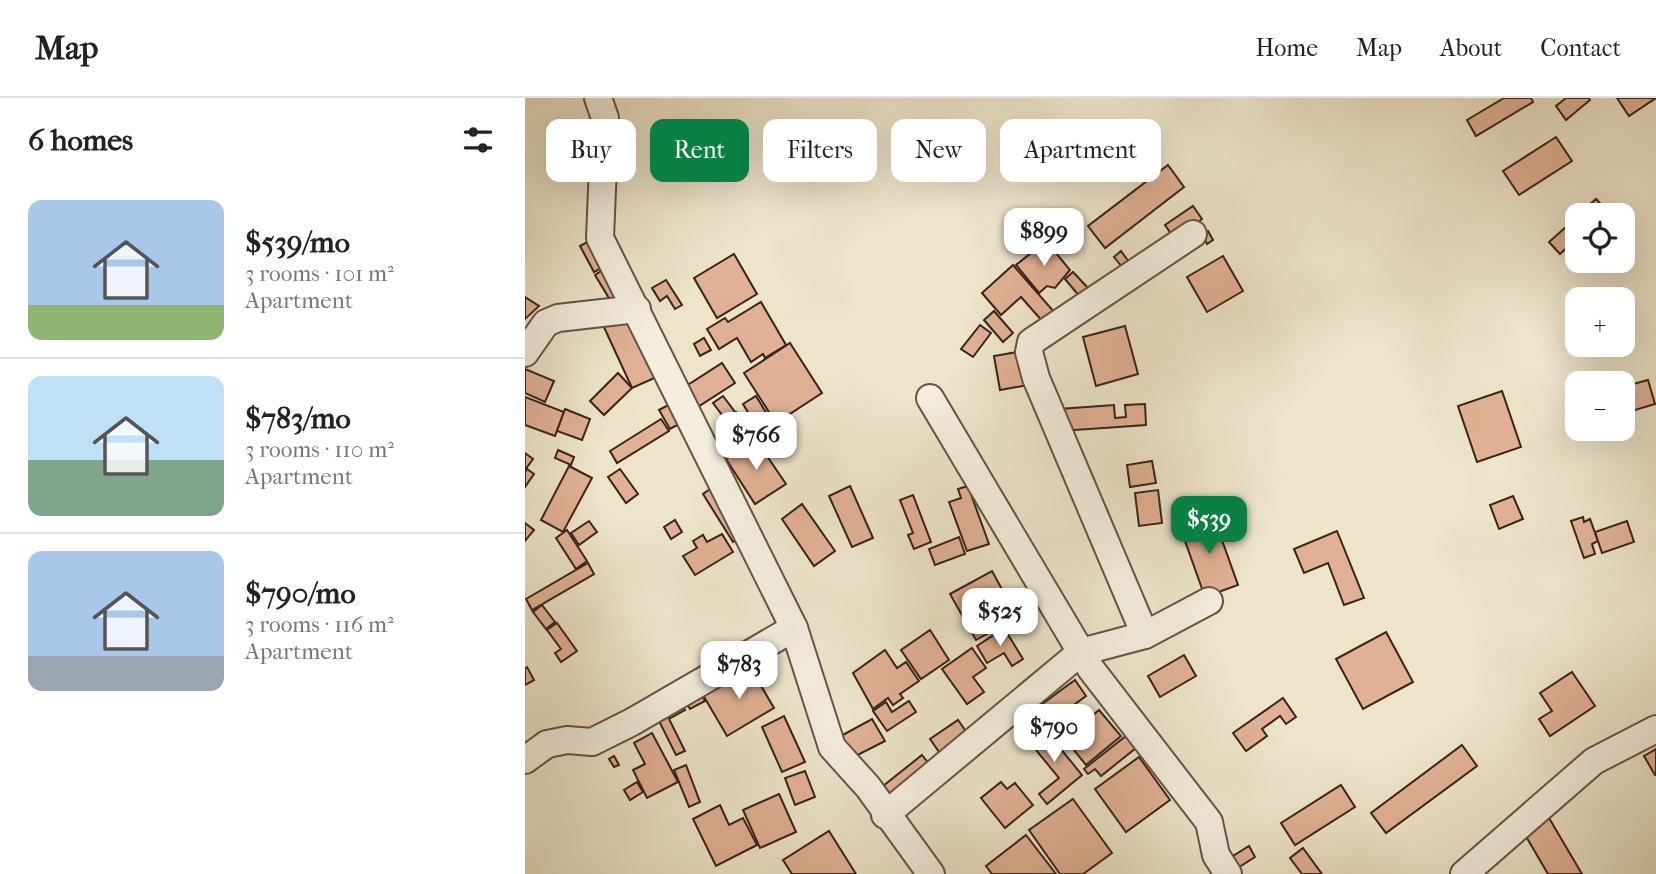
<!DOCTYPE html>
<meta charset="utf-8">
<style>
:root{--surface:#fff;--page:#f2f2f2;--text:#222;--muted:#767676;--line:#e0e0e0;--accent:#0b8043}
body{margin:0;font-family:"IM FELL French Canon",serif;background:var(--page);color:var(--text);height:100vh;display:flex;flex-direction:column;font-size:26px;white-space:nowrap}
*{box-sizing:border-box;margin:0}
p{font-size:23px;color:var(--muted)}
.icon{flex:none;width:38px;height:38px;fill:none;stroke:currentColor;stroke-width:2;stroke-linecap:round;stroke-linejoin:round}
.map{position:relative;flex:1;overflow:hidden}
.sheet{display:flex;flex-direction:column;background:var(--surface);width:525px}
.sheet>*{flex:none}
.banner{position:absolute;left:21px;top:21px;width:665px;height:63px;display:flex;gap:14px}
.fabs{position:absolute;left:1040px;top:105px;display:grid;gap:14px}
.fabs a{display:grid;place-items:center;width:70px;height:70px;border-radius:14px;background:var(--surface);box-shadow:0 7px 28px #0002;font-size:35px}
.price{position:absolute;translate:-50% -60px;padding:0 16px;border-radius:14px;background:#fff;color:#222;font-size:23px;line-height:46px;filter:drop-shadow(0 2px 4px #0008)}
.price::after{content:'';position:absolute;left:50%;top:42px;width:21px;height:16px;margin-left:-10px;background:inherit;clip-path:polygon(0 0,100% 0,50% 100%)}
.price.on{background:var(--accent);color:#fff}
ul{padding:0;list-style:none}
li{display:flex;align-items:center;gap:21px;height:175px;padding:0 28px}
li+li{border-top:2px solid var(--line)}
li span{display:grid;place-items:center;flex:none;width:196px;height:140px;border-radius:14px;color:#555}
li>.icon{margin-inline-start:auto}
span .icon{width:84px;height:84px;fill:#fffc;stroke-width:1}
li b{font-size:30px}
h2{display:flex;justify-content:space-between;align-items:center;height:84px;padding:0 28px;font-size:30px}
.pill{padding:0 24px;border-radius:14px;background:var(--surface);box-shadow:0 7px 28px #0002;font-size:24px;line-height:63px}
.pill.on{background:var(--accent);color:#fff}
header{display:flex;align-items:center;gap:42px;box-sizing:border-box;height:98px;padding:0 35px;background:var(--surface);border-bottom:2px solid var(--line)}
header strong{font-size:33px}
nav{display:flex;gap:38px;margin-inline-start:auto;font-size:24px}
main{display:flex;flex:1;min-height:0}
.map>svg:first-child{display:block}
.building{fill:#e0b194;stroke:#392219;stroke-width:2}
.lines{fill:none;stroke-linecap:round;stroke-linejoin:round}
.minor-casing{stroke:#665245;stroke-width:30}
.minor{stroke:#f3eddd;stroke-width:26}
</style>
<header>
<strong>Map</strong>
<nav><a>Home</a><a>Map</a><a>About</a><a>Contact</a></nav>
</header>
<main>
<section class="sheet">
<h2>6 homes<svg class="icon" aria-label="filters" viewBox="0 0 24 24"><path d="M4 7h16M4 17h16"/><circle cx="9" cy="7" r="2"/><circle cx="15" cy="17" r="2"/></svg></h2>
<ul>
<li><span style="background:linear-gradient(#a9c7e8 75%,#8fb573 0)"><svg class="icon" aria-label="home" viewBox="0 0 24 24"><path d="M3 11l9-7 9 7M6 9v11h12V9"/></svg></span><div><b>$539/mo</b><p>3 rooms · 101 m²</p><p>Apartment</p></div></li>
<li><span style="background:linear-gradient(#bfe0f5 60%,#7fa58c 0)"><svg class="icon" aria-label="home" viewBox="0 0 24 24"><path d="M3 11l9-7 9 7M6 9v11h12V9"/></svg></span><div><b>$783/mo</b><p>3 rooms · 110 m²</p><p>Apartment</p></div></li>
<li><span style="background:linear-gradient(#a9c7e8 75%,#9aa5b1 0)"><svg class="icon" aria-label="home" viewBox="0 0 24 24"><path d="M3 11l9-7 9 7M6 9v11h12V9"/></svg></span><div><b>$790/mo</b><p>3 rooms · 116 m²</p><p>Apartment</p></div></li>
</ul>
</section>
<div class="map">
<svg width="1131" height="776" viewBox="0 0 1131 776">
<rect width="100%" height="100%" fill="#ede4ca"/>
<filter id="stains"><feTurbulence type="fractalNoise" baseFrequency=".00286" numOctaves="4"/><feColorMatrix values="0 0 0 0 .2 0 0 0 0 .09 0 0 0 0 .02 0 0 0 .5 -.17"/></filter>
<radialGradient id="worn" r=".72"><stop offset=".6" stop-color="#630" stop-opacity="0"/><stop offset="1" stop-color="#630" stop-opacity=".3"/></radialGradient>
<!-- building -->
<g class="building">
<polygon points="979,0 1006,0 1008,4 951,38 942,22"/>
<polygon points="1041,0 1064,0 1065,2 1041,22 1031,8"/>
<polygon points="1092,0 1131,0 1104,18"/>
<polygon points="64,33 67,54 48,57 46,35"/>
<polygon points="1031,39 1047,63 994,97 978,73"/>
<polygon points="643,67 659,89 580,150 563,128"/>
<polygon points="1071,101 1082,113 1077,117 1053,117"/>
<polygon points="668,108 677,121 649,140 640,127"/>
<polygon points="1052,119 1052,140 1035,156 1024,144"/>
<polygon points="683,133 688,142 682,146 677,136"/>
<polygon points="68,141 83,166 69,174 55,148"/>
<polygon points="521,143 545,172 530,190 522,188 514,195 491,167"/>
<polygon points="596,153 604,164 597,169 589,159"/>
<polygon points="209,156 232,196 192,220 169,180"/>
<polygon points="698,158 718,193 682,214 662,179"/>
<polygon points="488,167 530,215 519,225 496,199 476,217 457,195"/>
<polygon points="84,168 101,196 87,205 70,177"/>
<polygon points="548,174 564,191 555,199 540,181"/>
<polygon points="141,182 157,207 150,211 142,198 135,203 127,190"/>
<polygon points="0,199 14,208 0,221"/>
<polygon points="236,204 261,247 240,260 238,256 226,264 212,240 194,251 182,231 200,220 203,224"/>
<polygon points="469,213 488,235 478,244 459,222"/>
<polygon points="105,214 134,278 107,290 78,227"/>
<polygon points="455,227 466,235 448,259 436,251"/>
<polygon points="600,228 613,276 571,288 558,239"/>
<polygon points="179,240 186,252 175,258 169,246"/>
<polygon points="265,245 297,295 251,325 219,275"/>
<polygon points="498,253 503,287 475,292 469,258"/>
<polygon points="197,265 210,285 168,312 155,292"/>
<polygon points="0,271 29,283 20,304 0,295"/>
<polygon points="93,275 107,290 79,317 65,303"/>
<polygon points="1123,282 1130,306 1097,316 1097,289"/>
<polygon points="977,293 996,349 952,364 933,308"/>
<polygon points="198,298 210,314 200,321 188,305"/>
<polygon points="231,298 245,321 232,329 218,306"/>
<polygon points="0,299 39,314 30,338 0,327"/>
<polygon points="145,306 156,325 145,331 134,312"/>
<polygon points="620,306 621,327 536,333 534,311 589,307 590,320 601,319 600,307"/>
<polygon points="40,311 65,321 57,342 32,333"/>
<polygon points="211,314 221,328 212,335 202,321"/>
<polygon points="136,321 144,333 92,365 85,353"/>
<polygon points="231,342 261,386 230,406 201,361"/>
<polygon points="33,352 49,359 46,367 30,360"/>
<polygon points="0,355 8,361 0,372"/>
<polygon points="627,363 631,385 605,389 602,367"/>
<polygon points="44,368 67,380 38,434 16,422"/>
<polygon points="2,371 9,376 0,389 0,374"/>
<polygon points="95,371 113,396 101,405 83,379"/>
<polygon points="325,388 348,440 327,449 304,398"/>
<polygon points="443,388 464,446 442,453 424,404 436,400 433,391"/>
<polygon points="188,389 218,439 208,444 178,396"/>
<polygon points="633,392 637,425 614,428 610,395"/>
<polygon points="388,397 406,444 389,451 383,437 388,435 375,402"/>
<polygon points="988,398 998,421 974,431 965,407"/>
<polygon points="277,406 310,453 289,468 257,421"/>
<polygon points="688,417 713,487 680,499 655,429"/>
<polygon points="1058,419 1059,424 1065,421 1073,443 1067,446 1070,456 1059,460 1046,423"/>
<polygon points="150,422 157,434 146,441 139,429"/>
<polygon points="64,423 72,434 54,447 46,435"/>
<polygon points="1102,423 1109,444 1077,455 1070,434"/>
<polygon points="0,425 9,432 0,443"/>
<polygon points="42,432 62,463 51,471 31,440"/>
<polygon points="812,433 839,500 819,507 803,465 779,475 769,451"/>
<polygon points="197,436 208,454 170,477 158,458 172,450 168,443 178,437 182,444"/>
<polygon points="434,439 440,456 410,467 404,451"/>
<polygon points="63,465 69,476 7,512 1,501"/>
<polygon points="467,473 492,519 451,542 425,496"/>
<polygon points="17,507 30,524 21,531 8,514"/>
<polygon points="32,525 52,553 36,564 30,555 36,551 22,532"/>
<polygon points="479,530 498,561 487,568 479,555 462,565 452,548"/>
<polygon points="405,532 424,562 396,581 376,552"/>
<polygon points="861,534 888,584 838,611 811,561"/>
<polygon points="447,550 461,570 448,579 459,594 442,606 417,571"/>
<polygon points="360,552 372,570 381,564 394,583 375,596 378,600 368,607 363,600 348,611 328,575"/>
<polygon points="659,557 671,578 635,599 623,578"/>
<polygon points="2,569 9,582 0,587 0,570"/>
<polygon points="225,569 249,610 202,638 178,597"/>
<polygon points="1047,574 1070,608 1025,638 1014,621 1027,613 1015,595"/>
<polygon points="550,582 561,598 520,628 509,612"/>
<polygon points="175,594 180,603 165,611 160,602"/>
<polygon points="758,600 771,619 761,626 755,618 737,631 742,638 721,653 708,635"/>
<polygon points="155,602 160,612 144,621 160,653 151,657 130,615"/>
<polygon points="384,603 391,614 362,633 348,613 361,604 367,614"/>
<polygon points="574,612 596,638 561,667 540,641"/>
<polygon points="259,618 280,664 257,674 237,629"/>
<polygon points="347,621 360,643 325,661 314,639"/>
<polygon points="433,622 445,639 417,658 405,641"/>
<polygon points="517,628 557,677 522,706 514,696 534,680 502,641"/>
<polygon points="127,635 153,684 122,700 108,672 120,666 109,645"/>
<polygon points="601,638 611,650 576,678 570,671 563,676 559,671"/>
<polygon points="937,647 952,668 861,735 846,715"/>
<polygon points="1131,651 1131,677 1130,677 1119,658"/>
<polygon points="397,657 405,667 360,702 353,692"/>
<polygon points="89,658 94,667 89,669 84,661"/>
<polygon points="614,659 645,702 601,734 570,691"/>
<polygon points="161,667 175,704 164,709 149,672"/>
<polygon points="280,673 290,699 270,707 260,680"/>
<polygon points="112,684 118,694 105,702 99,692"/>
<polygon points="476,684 482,691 490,685 508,707 480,730 456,700"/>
<polygon points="816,687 830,709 770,747 756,725"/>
<polygon points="254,696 271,734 235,750 218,712"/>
<polygon points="548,701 587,755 558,776 535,776 504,732"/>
<polygon points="195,707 204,727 218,720 232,747 191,768 168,721"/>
<polygon points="1024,720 1057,776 1023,776 999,735"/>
<polygon points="304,733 331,776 267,776 258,762"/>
<polygon points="501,737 531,776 467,776 461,768"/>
<polygon points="724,748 730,759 705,775 694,758 703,751 708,758"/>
<polygon points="778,750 797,776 777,776 765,760"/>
</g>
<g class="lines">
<defs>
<g id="minor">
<polyline points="73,0 80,20 75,140 269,530 307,649 343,689 406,776"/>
<polyline points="0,255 21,225 33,220 112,211"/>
<polyline points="405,300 566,571 684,724 691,757 703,776"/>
<polyline points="620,537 511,280 504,254 506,244 668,136"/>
<polyline points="0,662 22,646 42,642 67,644 107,624 269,530"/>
<polyline points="360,717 556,554 620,537 684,503"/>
<polyline points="939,776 1069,663 1131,631"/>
</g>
</defs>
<!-- minor casing -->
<use href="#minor" class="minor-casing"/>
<!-- minor -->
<use href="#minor" class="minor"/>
</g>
<rect width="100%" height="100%" filter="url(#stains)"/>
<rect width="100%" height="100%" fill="url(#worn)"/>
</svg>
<div class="fabs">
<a><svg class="icon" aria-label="locate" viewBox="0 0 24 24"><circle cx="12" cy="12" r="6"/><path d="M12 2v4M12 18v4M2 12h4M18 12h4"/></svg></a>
<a>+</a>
<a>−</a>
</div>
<b class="price" style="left:519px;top:170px">$899</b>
<b class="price" style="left:231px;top:374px">$766</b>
<b class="price on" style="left:684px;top:458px">$539</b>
<b class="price" style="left:475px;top:550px">$525</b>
<b class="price" style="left:214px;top:603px">$783</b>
<b class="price" style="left:529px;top:666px">$790</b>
<div class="banner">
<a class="pill">Buy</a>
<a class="pill on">Rent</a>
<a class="pill">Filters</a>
<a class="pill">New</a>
<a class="pill">Apartment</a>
</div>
</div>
</main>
